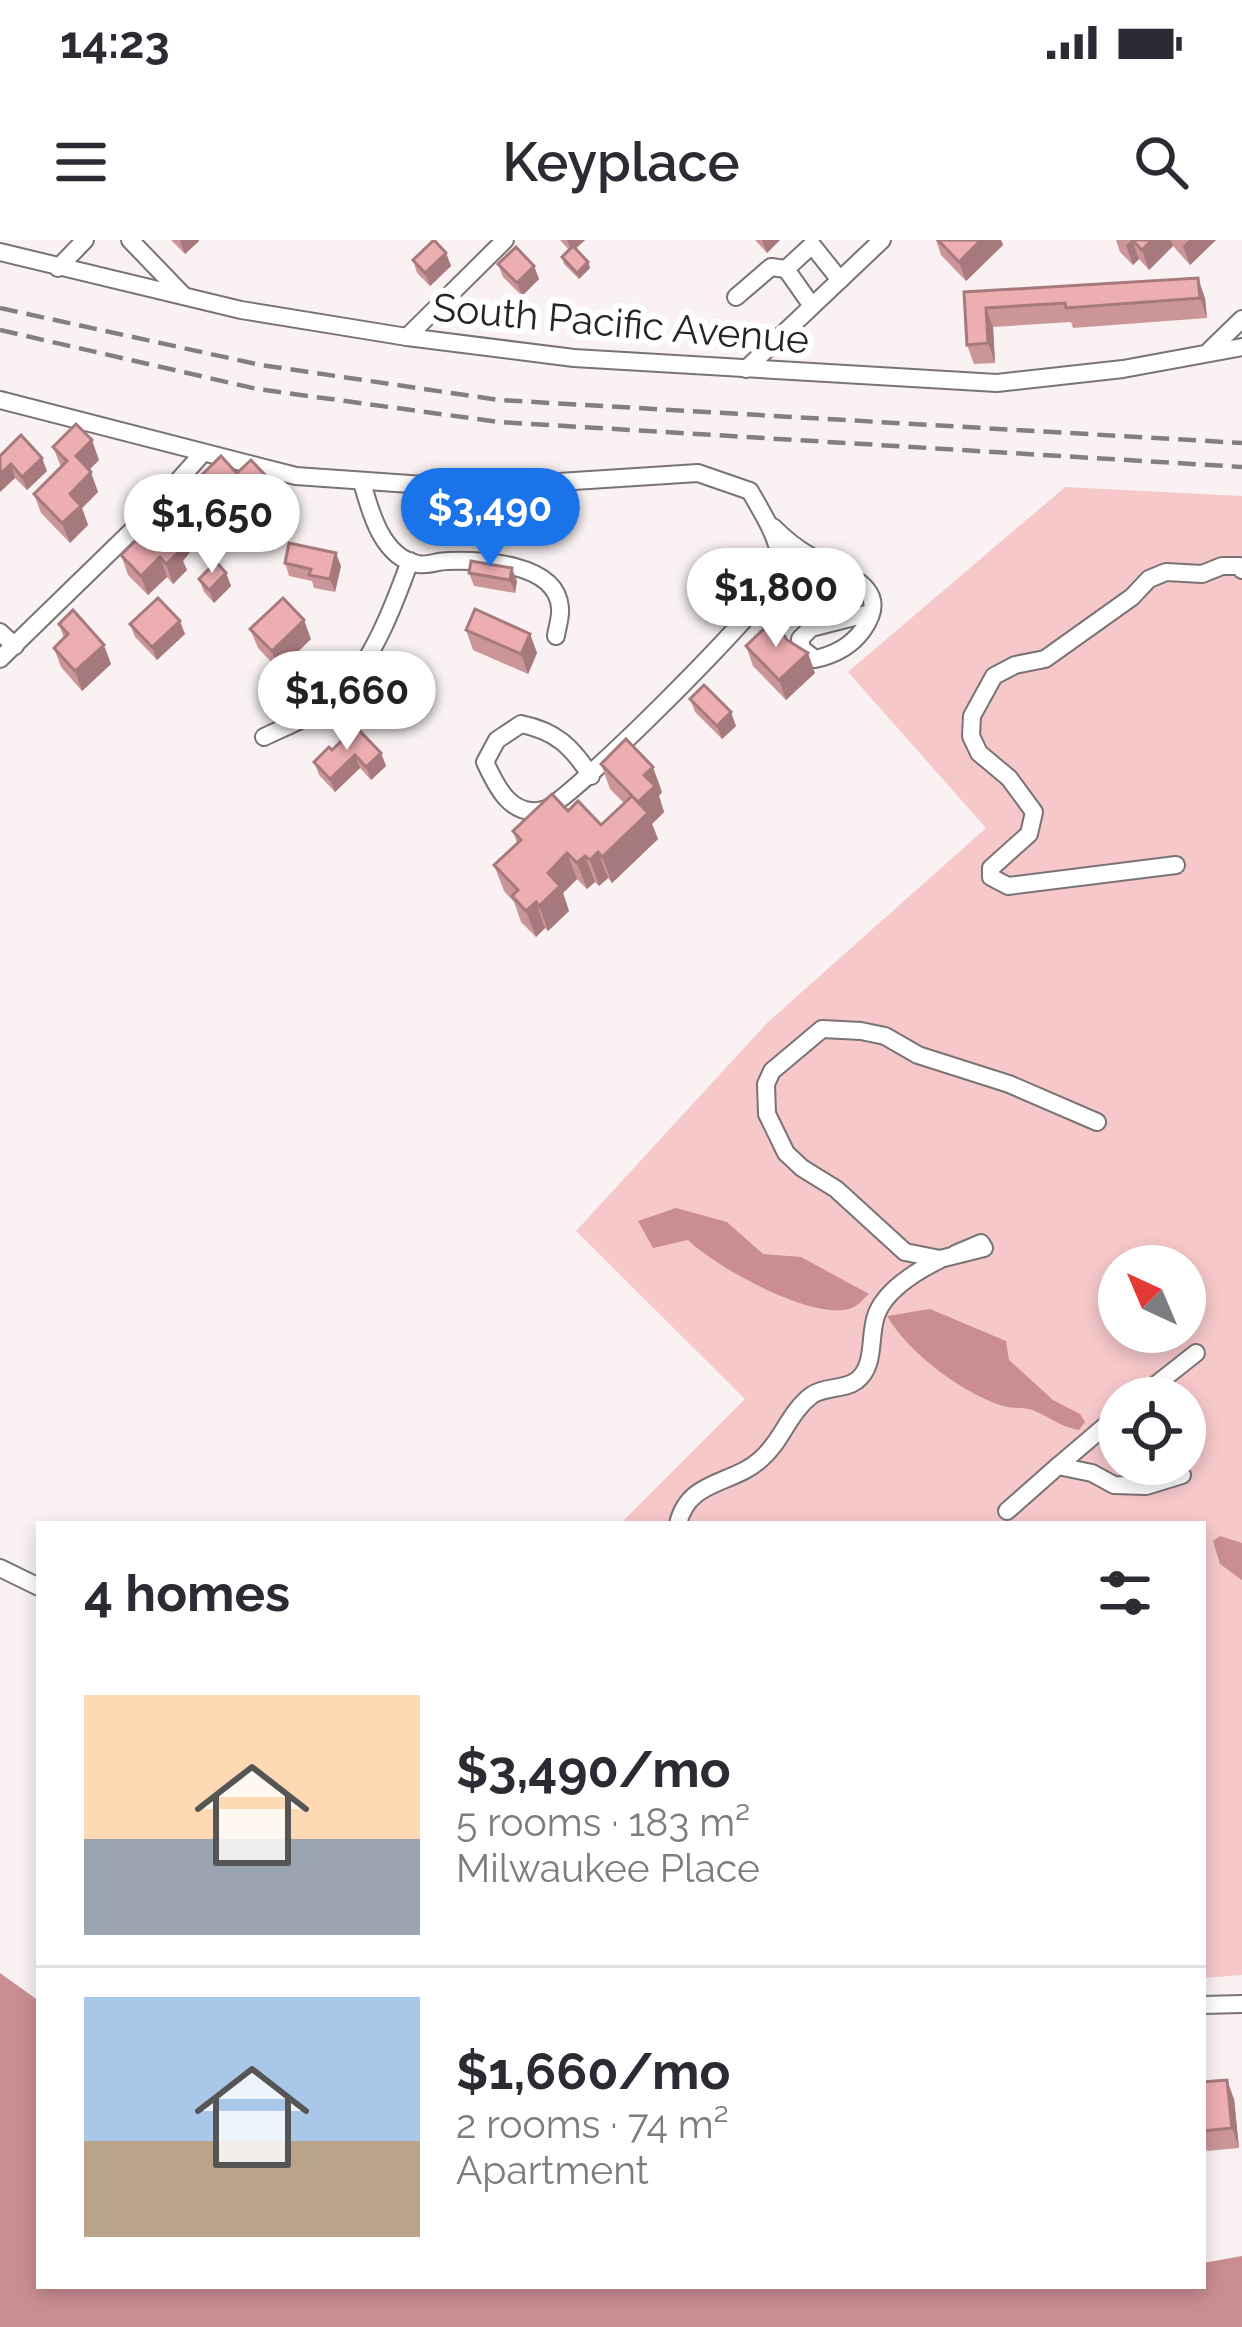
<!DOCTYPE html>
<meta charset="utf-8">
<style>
:root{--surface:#fff;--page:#f2f2f3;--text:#2b2b33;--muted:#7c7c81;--line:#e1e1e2;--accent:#1a73e8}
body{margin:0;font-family:Raleway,sans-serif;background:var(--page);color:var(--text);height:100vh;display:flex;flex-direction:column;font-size:45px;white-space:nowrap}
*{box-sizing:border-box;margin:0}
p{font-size:39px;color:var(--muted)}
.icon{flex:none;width:66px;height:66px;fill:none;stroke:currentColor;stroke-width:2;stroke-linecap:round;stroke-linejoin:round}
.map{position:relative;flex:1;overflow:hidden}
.drawer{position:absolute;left:36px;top:1281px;width:1170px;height:768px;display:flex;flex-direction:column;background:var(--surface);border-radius:0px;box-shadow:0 6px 18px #0003}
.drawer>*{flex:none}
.needle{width:78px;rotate:316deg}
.buttons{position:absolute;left:1098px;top:1005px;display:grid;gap:24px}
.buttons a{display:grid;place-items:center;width:108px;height:108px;border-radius:50%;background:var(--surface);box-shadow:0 6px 18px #0003;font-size:60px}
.price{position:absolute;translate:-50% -102px;padding:0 27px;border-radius:42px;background:#fff;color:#222;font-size:39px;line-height:78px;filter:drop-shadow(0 3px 6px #0008)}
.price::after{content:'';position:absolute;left:50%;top:72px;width:36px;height:27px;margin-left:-18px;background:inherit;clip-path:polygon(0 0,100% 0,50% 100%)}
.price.active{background:var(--accent);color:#fff}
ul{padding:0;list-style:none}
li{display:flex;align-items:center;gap:36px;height:300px;padding:0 48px}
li+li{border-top:3px solid var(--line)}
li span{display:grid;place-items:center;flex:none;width:336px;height:240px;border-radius:0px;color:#555}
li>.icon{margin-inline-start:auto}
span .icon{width:144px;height:144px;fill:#fffc;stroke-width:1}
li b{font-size:51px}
h2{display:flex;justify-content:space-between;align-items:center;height:144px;padding:0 48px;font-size:51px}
.status{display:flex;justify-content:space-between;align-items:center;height:84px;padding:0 60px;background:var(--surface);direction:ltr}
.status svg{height:33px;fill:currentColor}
header{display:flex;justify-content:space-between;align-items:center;height:156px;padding:0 48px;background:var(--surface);font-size:54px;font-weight:600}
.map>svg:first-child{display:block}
.green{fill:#f6c8ca;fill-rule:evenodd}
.water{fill:#ca8e92}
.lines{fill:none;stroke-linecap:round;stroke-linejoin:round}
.minor-casing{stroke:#7a7373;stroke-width:20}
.minor{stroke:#fff;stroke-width:16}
.rail{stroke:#847f7f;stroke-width:4.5;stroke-dasharray:18 9;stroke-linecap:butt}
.wall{fill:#cc9699}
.shaded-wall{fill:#a67a7d}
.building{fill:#edaeb2;stroke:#a67a7d;stroke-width:3}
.labels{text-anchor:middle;stroke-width:12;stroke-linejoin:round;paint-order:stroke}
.street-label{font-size:39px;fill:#272424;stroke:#fff}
</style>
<div class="status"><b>14:23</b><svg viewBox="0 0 49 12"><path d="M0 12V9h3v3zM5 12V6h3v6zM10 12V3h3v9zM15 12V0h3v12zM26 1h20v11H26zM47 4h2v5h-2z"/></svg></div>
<header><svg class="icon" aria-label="menu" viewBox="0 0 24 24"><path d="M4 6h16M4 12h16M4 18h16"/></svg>Keyplace<svg class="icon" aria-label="search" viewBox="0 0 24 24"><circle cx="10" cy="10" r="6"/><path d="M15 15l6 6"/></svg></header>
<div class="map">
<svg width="1242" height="2087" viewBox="0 0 1242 2087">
<rect width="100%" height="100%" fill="#faf2f2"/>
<!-- green -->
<path class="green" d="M 1065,247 L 1242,256 L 1242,1735 L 1203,1738 L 1203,1284 L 620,1284 L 745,1159 L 576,991 L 767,783 L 986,588 L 848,432 ZM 1119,1026 L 1185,1026 L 1185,1092 L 1119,1092 ZM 1119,1158 L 1185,1158 L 1185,1224 L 1119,1224 Z"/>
<!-- water -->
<g class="water">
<path d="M 676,968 L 727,982 L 763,1014 L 801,1017 L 869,1054 C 864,1058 860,1064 854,1067 C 818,1085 714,1026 688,1000 L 653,1008 L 638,981 Z"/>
<path d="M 930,1069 L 1006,1101 L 1009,1120 L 1053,1160 L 1080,1174 L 1085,1182 L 1079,1190 C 1061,1187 1051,1178 1035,1171 C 1027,1167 1017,1169 1007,1167 C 967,1157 908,1113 887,1076 Z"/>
<polygon points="1220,1296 1242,1303 1242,1340 1220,1324 1213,1301"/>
<polygon points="0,1733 39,1761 39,2046 1203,2046 1203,2023 1242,2016 1242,2087 0,2087"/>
</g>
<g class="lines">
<defs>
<g id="minor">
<polyline points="130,0 183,55"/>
<polyline points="0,12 241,70 407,97 574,118 997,143 1123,129 1242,107"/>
<polyline points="58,28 85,0"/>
<polyline points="736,57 771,27 786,29"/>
<polyline points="812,66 786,29 812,5 840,40"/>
<polyline points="407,97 505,0"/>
<polyline points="1210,110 1242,79"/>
<polyline points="746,129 882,0"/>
<path d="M 0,160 L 296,236 L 467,248 L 698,233 L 750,251 C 763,275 787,308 778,337 C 769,362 567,565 543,570 C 511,578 496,546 485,522 L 497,500 L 521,484 C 556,491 572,507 591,536"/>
<path d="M 362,242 C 370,271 382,318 418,324 C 427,326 438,321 447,321 C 480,320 557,322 560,368 C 561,377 557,388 556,396"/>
<path d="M 773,287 C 784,298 796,308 810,316 C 839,333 896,345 862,391 C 850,407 834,415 815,419 L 802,409 L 800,399 L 811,388 L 870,373"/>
<polyline points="0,392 15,406"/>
<polyline points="0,419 145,278 202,214"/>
<path d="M 264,497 C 289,485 318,474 339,455 C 373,421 394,365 410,321"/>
<polyline points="1176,625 1008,646 991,637 991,628 1029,594 1034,572 1009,538 979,513 971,496 972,476 994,436 1015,425 1045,419 1132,357 1149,339 1166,332 1202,334 1222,326 1240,326 1242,330"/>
<polyline points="955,1014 981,1003 984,1008 940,1019 905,1012 836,949 802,928 786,913 767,874 766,844 772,831 822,789 861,791 885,796 918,815 1009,844 1097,882"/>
<polyline points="1139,1158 1196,1113"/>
<polyline points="1058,1226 1119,1174"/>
<polyline points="1007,1271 1058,1226 1092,1233 1114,1245 1146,1246 1182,1235"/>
<path d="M 678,1284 C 688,1239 733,1245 761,1219 C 782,1201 789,1172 812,1155 C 825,1146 844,1150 856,1141 C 877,1126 868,1094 877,1073 C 887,1049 917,1031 939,1020"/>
<polyline points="0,1328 39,1347"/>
<polyline points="1203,1765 1242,1764"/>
</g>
</defs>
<!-- minor casing -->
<use href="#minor" class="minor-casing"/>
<!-- minor -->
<use href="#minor" class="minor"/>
<!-- rail -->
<g class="rail">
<polyline points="0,68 261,125 499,160 1242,203"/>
<polyline points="0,90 257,149 499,182 1242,227"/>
</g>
</g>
<!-- wall -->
<g class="wall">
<polygon points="171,0 199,0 199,1 185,14"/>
<polygon points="560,0 585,0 575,9 588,22 590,28 579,39 564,24 562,17 569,10"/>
<polygon points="755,0 780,0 767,13"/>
<polygon points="936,0 1001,0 1003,5 966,41 941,15"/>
<polygon points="1116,0 1216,0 1190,25 1173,6 1149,30 1139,19 1133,25 1120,12"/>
<polygon points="446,13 451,26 430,46 417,33 413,20"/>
<polygon points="498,24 534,26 539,39 522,56 503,37"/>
<polygon points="964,52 1205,58 1207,78 1073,88 1071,82 993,87 995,123 974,124 967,105"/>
<polygon points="53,207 99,220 89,230 98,252 82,268 88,285 70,303 41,273 34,254 61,227"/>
<polygon points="0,216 47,231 27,250 15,238 0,252"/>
<polygon points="237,234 265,235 272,254 258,267 248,256 190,312 183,321 187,330 173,344 167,337 148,355 128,335 121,315"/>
<polygon points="285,323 341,326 335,352 314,348 312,341 289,336"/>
<polygon points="226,333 231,346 214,363 204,352 199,339"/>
<polygon points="469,333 517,341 515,353 474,346"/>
<polygon points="59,384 111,424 82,451 61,427 54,408 64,398"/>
<polygon points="130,384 185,394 157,420 135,397"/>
<polygon points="250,389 311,399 279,430 258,408"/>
<polygon points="466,390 530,394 537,413 528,434 473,410"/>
<polygon points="787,400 815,433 786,460 753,426 746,406"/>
<polygon points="690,459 736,486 722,499 695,472"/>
<polygon points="332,510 381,513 386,526 371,540 360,528 335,552 319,535 314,522"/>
<polygon points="601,524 662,552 659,556 664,572 652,584 658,599 612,643 608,638 599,646 595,642 587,649 577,639 563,653 569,671 548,691 545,688 536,697 521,682 514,662 504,651 494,625 517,603 513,591 568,571 601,585 624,563 610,549"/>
<polygon points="1203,1842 1234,1859 1239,1908 1207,1911 1203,1900"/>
</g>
<!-- shaded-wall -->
<g class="shaded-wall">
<polygon points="182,0 199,0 199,1 185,14 180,1"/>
<polygon points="567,0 585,0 572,12"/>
<polygon points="762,0 780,0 767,13"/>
<polygon points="981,0 1001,0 1003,5 966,41 959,22"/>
<polygon points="1132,0 1139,19 1133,25 1126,5"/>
<polygon points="1152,0 1171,0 1173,6 1149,30 1142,10"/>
<polygon points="1189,0 1216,0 1190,25 1183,6"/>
<polygon points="446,13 451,26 430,46 425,33"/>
<polygon points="588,22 590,28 579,39 577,33"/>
<polygon points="534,26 539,39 522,56 517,43"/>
<polygon points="1198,38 1205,58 1207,78 1200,58"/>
<polygon points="986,68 993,87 995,123 988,103"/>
<polygon points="92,200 99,220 83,236 76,216"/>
<polygon points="42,218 47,231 27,250 22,237"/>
<polygon points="11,224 15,238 0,252 0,234"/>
<polygon points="91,232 98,252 82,268 88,285 70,303 62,283 70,254"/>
<polygon points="265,235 272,254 258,267 251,248"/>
<polygon points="241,238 248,257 190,312 183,321 187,330 173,344 166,324 174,304 183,293"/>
<polygon points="336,313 341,326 335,352 330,339"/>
<polygon points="160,317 167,337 148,355 141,336"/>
<polygon points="512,328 517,341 515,353 510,340"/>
<polygon points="226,333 231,346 214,363 209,350"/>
<polygon points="304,380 311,399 279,430 272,411"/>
<polygon points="180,381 185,394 157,420 152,407"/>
<polygon points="530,394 537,413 528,434 521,414"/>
<polygon points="104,405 111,424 82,451 75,431"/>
<polygon points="808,413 815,433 786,460 779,440"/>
<polygon points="731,472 736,486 722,499 717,486"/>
<polygon points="381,513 386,526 371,540 366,527"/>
<polygon points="355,515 360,528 335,552 330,539"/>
<polygon points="653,527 662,552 659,556 664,572 652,584 658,599 612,643 602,617 638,562 644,535"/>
<polygon points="598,612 608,638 599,646 590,620"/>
<polygon points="567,613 577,639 563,653 569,671 548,691 539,666 548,633"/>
<polygon points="585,616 595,642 587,649 577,623"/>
<polygon points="536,662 545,688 536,697 526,671"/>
<polygon points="1227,1840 1234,1859 1239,1908 1232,1888"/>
</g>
<!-- building -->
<g class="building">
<polygon points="434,0 446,13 425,33 413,20"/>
<polygon points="938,0 981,0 959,22"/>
<polygon points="1132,0 1152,0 1142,10"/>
<polygon points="573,6 588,22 577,33 562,17"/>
<polygon points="516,7 534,26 517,43 498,24"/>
<polygon points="1198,38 1200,58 1066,68 1065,63 986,68 988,103 967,105 964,52"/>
<polygon points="76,184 92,200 76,216 91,232 70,254 81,266 62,283 34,254 67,221 53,207"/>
<polygon points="21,195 42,218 22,237 11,224 0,234 0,216"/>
<polygon points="221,216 241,238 183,293 174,304 180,311 166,324 160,317 141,336 121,315"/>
<polygon points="251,220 265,235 251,248 237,233"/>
<polygon points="289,303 336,313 330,339 309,335 311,329 285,323"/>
<polygon points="471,321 512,328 510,340 469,333"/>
<polygon points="216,322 226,333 209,350 199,339"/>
<polygon points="158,358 180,381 152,407 130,384"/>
<polygon points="283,358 304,380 272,411 250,389"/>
<polygon points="475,369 530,394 521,414 466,390"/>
<polygon points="73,370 104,405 75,431 54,408 68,394 59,384"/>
<polygon points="774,379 787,400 808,413 779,440 746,406"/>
<polygon points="704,445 731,472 717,486 690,459"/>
<polygon points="356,487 381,513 366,527 355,515 330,539 314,522 329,507 332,510"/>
<polygon points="626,499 653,527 644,535 655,546 638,562 601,524"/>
<polygon points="552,554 568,571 578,561 601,585 632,556 648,573 602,617 598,612 590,620 585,616 577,623 567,613 548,633 560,646 539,666 536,662 526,671 512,656 518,650 494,625 521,600 513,591"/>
<polygon points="1227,1840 1232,1888 1203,1891 1203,1842"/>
</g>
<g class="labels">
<!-- street labels -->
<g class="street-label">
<text transform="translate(621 83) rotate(5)" y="14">South Pacific Avenue</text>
</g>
</g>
</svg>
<div class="buttons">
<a><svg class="needle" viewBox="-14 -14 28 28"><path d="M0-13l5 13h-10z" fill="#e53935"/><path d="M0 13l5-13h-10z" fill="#7c7c81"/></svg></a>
<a><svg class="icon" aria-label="locate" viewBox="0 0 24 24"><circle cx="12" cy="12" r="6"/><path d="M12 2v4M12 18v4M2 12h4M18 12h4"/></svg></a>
</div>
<b class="price active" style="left:490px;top:330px">$3,490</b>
<b class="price" style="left:212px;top:336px">$1,650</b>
<b class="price" style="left:776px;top:410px">$1,800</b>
<b class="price" style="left:347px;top:513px">$1,660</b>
<section class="drawer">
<h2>4 homes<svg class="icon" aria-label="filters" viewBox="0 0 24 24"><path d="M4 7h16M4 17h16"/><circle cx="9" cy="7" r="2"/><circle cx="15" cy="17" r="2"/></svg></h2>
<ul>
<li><span style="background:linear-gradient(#ffd9b3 60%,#9aa5b1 0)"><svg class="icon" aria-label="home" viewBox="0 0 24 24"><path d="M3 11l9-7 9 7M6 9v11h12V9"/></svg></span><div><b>$3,490/mo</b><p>5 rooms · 183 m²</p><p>Milwaukee Place</p></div></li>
<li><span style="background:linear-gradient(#a9c7e8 60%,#b9a48a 0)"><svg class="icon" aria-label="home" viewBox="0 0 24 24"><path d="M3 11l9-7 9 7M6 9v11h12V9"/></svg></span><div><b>$1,660/mo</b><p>2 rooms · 74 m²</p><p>Apartment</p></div></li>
</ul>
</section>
</div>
